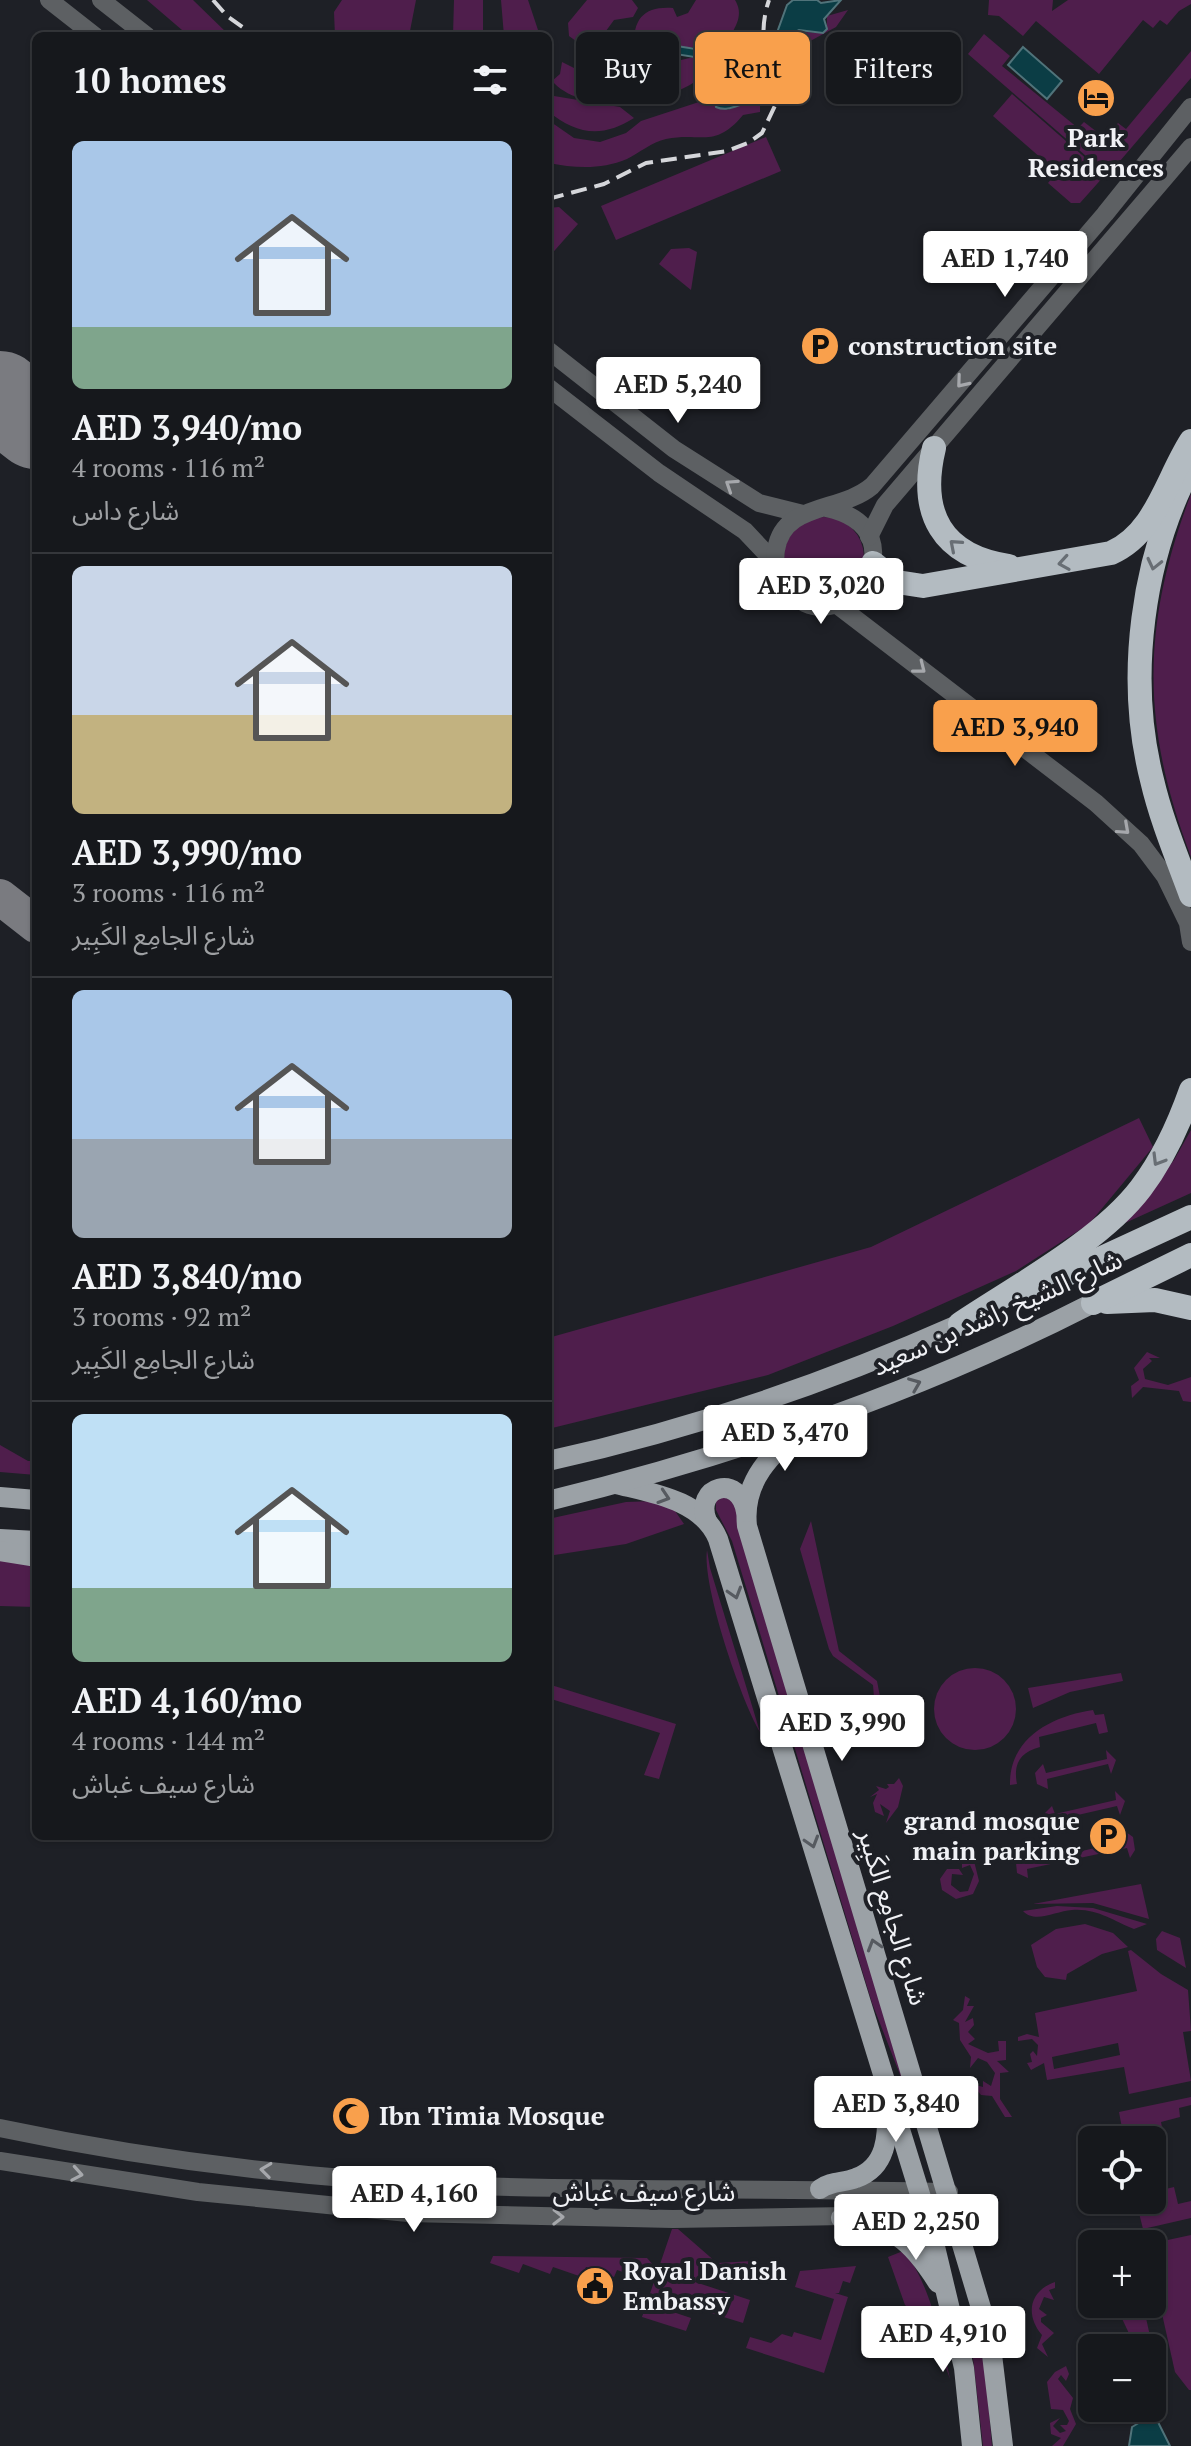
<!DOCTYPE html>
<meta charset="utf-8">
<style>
:root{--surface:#16181c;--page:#1f2125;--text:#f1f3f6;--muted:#9ea0a3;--line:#35373b;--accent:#f9a04c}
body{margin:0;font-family:"PT Serif","Noto Sans Arabic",serif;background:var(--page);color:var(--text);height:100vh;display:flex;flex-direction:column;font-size:30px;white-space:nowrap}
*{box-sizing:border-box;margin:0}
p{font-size:26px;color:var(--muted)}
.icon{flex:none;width:44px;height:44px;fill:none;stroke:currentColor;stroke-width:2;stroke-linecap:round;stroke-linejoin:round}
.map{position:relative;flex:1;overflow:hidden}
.sheet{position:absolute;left:32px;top:32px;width:520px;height:1808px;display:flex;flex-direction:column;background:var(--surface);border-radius:12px;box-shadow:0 2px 6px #0004,0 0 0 2px var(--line)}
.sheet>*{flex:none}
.banner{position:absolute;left:576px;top:32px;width:494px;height:72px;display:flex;gap:16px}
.controls{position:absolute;left:1078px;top:2126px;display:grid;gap:16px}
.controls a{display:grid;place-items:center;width:88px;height:88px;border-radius:12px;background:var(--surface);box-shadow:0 2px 6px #0004,0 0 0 2px var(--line);font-size:40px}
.price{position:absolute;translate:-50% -68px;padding:0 18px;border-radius:8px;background:#fff;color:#222;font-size:26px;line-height:52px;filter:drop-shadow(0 2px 4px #0008)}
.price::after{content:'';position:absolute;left:50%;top:48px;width:24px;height:18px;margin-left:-12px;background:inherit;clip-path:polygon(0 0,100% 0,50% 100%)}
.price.selected{background:var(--accent);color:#111}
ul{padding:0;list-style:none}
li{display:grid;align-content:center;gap:16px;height:424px;padding:0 40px}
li+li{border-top:2px solid var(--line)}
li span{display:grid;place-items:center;height:248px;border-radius:12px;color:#555}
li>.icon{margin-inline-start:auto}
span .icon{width:144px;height:144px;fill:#fffc;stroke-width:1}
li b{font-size:34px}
h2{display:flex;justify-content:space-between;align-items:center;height:96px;padding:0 40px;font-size:34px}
.pill{padding:0 28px;border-radius:12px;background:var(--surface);box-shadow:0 2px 6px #0004,0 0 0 2px var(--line);font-size:28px;line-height:72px}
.pill.selected{background:var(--accent);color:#111}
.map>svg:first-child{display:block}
.green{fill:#4f1e4c;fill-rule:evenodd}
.water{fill:#0b3d45;stroke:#50737a;stroke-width:2}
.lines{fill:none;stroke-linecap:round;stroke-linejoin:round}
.taxiway{stroke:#7a7b80;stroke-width:36}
.runway{stroke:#7a7b80;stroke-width:90}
.minor{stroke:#5d6063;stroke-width:18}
.major{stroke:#9ba1a6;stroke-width:20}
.highway{stroke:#b3bbc1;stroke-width:24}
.rail{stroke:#d5d6da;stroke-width:4;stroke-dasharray:16 8;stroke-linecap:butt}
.oneway{stroke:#a6a8ac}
.oneway2{stroke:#686e74}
.oneway3{stroke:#565a60}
.labels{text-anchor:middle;stroke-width:8;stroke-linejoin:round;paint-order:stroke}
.poi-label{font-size:26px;font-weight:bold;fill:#f0f1f5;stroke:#1e2026;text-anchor:start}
.street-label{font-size:26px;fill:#f0f1f5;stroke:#1e2026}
</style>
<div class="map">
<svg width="1191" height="2446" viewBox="0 0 1191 2446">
<rect width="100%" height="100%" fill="#1e2026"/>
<!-- green -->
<g class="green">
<polygon points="147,0 193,0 230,36 189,36"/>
<polygon points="342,0 416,0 409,36 335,36 334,12"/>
<polygon points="454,0 483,0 483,36 453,36"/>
<polygon points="501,0 528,0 540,36 504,36"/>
<polygon points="587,0 632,0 638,8 633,17 614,20 603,35 580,44 569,36 568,23"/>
<path d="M 696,0 L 735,0 C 744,15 736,26 728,40 C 718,56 709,72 693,83 C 658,105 582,115 552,81 L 560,74 L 562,62 L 594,78 L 614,76 L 627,80 L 659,79 L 675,71 L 681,60 L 694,57 L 701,44 L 687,49 L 666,38 L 658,54 L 645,57 L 634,46 C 633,18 645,6 673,8 L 677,17 L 688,13 Z"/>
<polygon points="989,0 1053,0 1052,11 1068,0 1191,0 1191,4 1179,11 1167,25 1160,20 1153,28 1143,20 1099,74 1036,21 1023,36 999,16 988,15"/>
<polygon points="848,10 836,27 803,45 800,53 788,50 786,39 795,31 817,33 827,29 827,16"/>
<polygon points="984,34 1010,56 1002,66 1078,128 1084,122 1105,138 1118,123 1126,129 1191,51 1191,78 1108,175 968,54"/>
<polygon points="1012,94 1105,175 1080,203 1071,203 1048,183 1057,172 993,116"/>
<path d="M 548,95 L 620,107 L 634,118 C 603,138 576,135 548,111 L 554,99 Z"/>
<path d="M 702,101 L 728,110 L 747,101 L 760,103 L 760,112 L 743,115 C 715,149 701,132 666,139 C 652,142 639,153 627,159 C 601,170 575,168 548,163 L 548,120 L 574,138 L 600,142 L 626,133 L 641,121 Z"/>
<polygon points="766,137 781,171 616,240 601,206"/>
<polygon points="559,207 578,224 548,258 548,208"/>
<polygon points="689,248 697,252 691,290 659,264 671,249"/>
<path d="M 1191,494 L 1191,857 C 1141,725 1141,626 1191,494 Z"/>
<circle cx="824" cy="557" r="40"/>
<polygon points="1139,1118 1153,1147 1089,1224 1016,1271 893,1326 768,1375 548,1429 548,1338 871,1247"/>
<polygon points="1191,1130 1191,1193 1125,1223 1174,1160"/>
<polygon points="1147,1352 1160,1358 1149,1358 1152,1361 1143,1369 1145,1379 1168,1385 1191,1377 1191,1402 1183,1401 1179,1391 1143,1387 1132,1398 1131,1386 1139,1380 1134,1368"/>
<polygon points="0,1445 28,1461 36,1461 36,1475 0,1472"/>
<polygon points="722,1496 736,1503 741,1538 906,2090 872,2003 732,1541 716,1510 716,1501"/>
<polygon points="655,1501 673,1508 684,1524 626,1544 548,1556 548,1519 626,1502"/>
<polygon points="811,1521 839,1651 877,1681 882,1707 875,1710 873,1685 833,1656 829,1649 800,1549"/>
<path d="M 707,1550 L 710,1568 L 760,1732 C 741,1700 702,1586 707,1550 Z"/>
<polygon points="0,1553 36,1556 36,1607 0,1606"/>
<circle cx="975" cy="1709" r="41"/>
<polygon points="1121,1673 1123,1681 1070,1692 1033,1708 1028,1688"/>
<polygon points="548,1684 676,1724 659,1779 644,1775 660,1733 548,1698"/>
<path d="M 1093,1710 L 1095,1715 L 1104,1714 L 1108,1732 L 1099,1734 L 1096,1723 L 1039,1737 L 1040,1747 C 1020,1752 1013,1764 1017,1784 L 1010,1785 C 1009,1738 1052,1716 1093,1710 Z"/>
<polygon points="1106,1750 1116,1760 1111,1774 1108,1764 1047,1779 1048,1789 1037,1784 1035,1773 1043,1764 1046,1773 1107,1759"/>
<polygon points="899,1778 903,1786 898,1807 886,1823 890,1811 880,1804 884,1816 875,1812 873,1803 877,1794 870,1797 879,1790 876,1786 886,1789 889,1787 887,1784 894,1784"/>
<polygon points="1115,1791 1125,1801 1120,1815 1117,1806 1056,1820 1057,1830 1051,1829 1044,1820 1044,1814 1052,1806 1055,1814 1116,1800"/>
<polygon points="1126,1832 1133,1837 1135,1850 1130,1858 1127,1848 1027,1869 1028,1878 1017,1873 1016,1863 1023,1855 1026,1864 1125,1841 1123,1833"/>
<polygon points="961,1858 974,1861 979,1881 973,1894 956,1899 942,1890 940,1879 947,1869 959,1869 963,1875 952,1874 951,1885 960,1892 968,1891 974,1874 970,1865 962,1868 962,1863 956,1861"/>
<polygon points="1141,1884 1149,1919 1093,1903 1033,1904"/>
<path d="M 1057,1906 L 1093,1908 L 1147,1924 L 1134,1929 C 1113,1921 1097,1908 1072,1910 C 1056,1911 1035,1924 1023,1911 Z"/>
<polygon points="1085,1924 1113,1933 1128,1947 1102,1954 1067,1974 1066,1980 1045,1977 1037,1967 1031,1945 1056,1929"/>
<polygon points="1162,1931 1180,1938 1186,1968 1157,1950 1156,1939"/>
<path d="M 1131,1950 L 1161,1974 L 1188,1990 L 1191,2031 L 1183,2032 L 1191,2081 L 1129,2094 L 1124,2067 L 1047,2080 L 1044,2063 L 1031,2070 L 1027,2063 L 1032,2062 L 1030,2054 L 1033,2051 L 1037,2056 L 1038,2045 L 1032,2039 L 1018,2041 L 1018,2037 L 1027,2034 L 1039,2037 L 1035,2013 L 1137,1991 L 1128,1951 ZM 1118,2043 L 1120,2055 L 1054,2069 L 1052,2057 Z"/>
<polygon points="965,1996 970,1999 967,2006 974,2006 965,2022 973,2018 974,2025 968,2032 975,2039 968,2044 988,2053 999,2051 998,2041 1006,2041 1006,2060 997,2061 1009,2072 1000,2073 1000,2099 1012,2117 1005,2117 992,2096 981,2095 972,2084 983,2087 983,2081 991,2086 995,2073 987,2062 978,2058 970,2068 971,2057 960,2040 959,2023 953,2020 963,2010"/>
<polygon points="1191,2097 1191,2105 1179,2108 1180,2117 1161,2122 1164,2138 1140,2140 1137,2125 1122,2128 1119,2112"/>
<polygon points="1174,2187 1178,2204 1191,2201 1191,2218 1143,2229 1139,2213 1157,2208 1153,2192"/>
<polygon points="672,2229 678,2229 717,2263 753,2261 754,2272 697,2277 695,2282 750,2300 743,2323 688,2306 673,2312 691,2318 686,2331 642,2317"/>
<polygon points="1191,2235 1191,2390 1189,2390 1175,2372 1152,2269 1152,2244 1149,2244"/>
<path d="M 903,2251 C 928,2277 943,2344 950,2379 L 932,2329 L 905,2305 L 888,2257 Z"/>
<polygon points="493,2256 647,2258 654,2266 649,2281 617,2270 614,2277 586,2267 582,2277 553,2267 550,2274 523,2264 519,2273 490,2263"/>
<polygon points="856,2266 850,2283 843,2281 839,2293 835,2293 848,2297 824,2373 746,2348 750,2337 771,2343 782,2334 792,2337 794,2332 821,2340 834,2299 795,2287 800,2271"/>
<path d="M 1055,2282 L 1055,2288 L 1049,2290 L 1054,2300 L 1044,2297 L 1039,2309 L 1047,2315 L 1041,2318 L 1041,2322 L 1054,2333 L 1042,2344 L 1048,2357 L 1037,2348 L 1042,2335 C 1025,2315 1029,2291 1055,2282 Z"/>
<polygon points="1115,2304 1143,2304 1161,2387 1159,2395 1152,2396 1152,2377 1157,2370 1152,2364 1152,2348 1136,2348"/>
<polygon points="968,2314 985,2366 992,2446 983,2446"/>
<polygon points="1066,2366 1069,2374 1066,2381 1061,2375 1058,2379 1073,2398 1070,2409 1076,2424 1063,2446 1052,2446 1061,2438 1051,2434 1050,2423 1060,2418 1053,2426 1060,2433 1066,2431 1060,2425 1067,2425 1069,2421 1063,2410 1051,2409 1047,2382 1055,2372"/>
</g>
<!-- water -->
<g class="water">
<path d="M 817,0 L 821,3 L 841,0 L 824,19 L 827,29 L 823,33 L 799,30 L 788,36 L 786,46 L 797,66 C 790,80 770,88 760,103 C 743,98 732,114 716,107 L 715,101 L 736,81 L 755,50 L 775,38 L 787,5 L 793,0 Z"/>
<path d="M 713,35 L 694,57 L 670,53 C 656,67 641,73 622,64 L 626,56 L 614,49 L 635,37 L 636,51 L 652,58 L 661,50 L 666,38 L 677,46 L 695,49 L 701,39 Z"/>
<polygon points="1023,47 1062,81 1047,99 1008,65"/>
<polygon points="1147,2418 1158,2422 1170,2446 1129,2446 1132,2427"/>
</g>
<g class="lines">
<!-- taxiway -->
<polyline class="taxiway" points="0,897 36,925"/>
<!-- runway -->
<polyline class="runway" points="0,396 36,424"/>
<!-- minor -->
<g class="minor">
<polyline points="49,0 95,36"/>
<polyline points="101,0 147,36"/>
<polyline points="548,350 674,449 759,503 803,514"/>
<polyline points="548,387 659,473 745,531 776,564"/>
<path d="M 826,508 C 931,530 835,657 785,585 C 777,575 774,563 776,550 C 783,502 840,513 872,486 L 1105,214 L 1191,107"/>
<polyline points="869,537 885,505 1191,147"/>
<polyline points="836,604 1096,803 1141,844 1165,876 1188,923 1191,942"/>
<path d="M 0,2128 C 156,2161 316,2180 475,2186 C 633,2191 791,2188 949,2192"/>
<polyline points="0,2161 198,2192 408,2213 673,2219 955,2214"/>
</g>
<!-- major -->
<g class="major">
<path d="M 805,1425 C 773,1453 742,1479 747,1526 L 990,2338 L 1003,2446"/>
<path d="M 548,1461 C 690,1430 827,1383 960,1324"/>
<path d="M 616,1484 C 652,1493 702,1500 718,1539 L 931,2230 L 964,2368 L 972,2446"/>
<polyline points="0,1497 36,1500"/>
<path d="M 548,1501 C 736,1455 921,1391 1093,1303"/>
<path d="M 707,1521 C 693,1486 740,1473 746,1512"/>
<polyline points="0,1539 36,1541"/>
<polyline points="0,1551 36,1557"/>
<path d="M 820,2189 C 831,2181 843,2183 856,2178 C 887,2167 888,2136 887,2108"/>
<path d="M 841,2218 C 894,2228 909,2237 938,2283"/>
</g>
<!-- highway -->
<g class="highway">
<path d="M 934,448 C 918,514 942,556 1009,566"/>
<path d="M 1191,465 C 1142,557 1126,678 1152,780 C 1161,819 1177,857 1191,895"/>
<path d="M 873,563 L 897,582 L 923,586 L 1111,553 C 1156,533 1166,480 1191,441"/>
<polyline points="1026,1293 1191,1217"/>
<polyline points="1107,1302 1155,1300 1191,1308"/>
<polyline points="1093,1303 1191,1255"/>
<path d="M 960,1324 C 1015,1287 1101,1241 1141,1188 C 1163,1159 1179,1124 1191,1090"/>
</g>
<!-- rail -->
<g class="rail">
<polyline points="213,0 227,16 255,36"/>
<path d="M 548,199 L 604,184 L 646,163 L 727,151 L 748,143 L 762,133 L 781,93 C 764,65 758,32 769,0"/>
</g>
</g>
<!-- one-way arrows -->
<defs><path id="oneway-chevron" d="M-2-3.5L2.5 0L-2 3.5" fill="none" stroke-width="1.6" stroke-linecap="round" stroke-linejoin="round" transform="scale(2)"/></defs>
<g class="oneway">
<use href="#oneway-chevron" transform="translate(962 382) rotate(130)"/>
<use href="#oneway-chevron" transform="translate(731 485) rotate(-147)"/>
<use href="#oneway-chevron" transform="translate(920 668) rotate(38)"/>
<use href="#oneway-chevron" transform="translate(1124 829) rotate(42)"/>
<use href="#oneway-chevron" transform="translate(266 2170) rotate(-173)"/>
<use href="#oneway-chevron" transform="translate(77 2174) rotate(10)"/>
<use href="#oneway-chevron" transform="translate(558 2217) rotate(1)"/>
</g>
<g class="oneway2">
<use href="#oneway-chevron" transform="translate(955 545) rotate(-139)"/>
<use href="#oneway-chevron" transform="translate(1064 563) rotate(171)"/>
<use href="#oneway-chevron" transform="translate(1154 564) rotate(103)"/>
<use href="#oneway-chevron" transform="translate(1158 1160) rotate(121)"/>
</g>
<g class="oneway3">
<use href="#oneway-chevron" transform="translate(915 1384) rotate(-22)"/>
<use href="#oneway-chevron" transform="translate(664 1497) rotate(18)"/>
<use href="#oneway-chevron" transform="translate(735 1593) rotate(73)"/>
<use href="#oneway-chevron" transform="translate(812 1842) rotate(73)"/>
<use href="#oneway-chevron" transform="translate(874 1945) rotate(-107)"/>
</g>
<!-- icons -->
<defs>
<symbol id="hotel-disc" viewBox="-11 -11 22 22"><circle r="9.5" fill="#f9a04c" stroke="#1e2026"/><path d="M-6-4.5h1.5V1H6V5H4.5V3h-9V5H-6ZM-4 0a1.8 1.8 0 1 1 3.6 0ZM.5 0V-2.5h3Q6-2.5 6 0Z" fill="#111"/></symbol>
<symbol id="parking-disc" viewBox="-11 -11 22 22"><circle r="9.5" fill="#f9a04c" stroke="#1e2026"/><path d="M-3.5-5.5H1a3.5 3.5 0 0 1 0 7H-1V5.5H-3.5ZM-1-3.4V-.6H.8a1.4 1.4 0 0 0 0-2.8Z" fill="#111"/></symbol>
<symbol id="mosque-disc" viewBox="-11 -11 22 22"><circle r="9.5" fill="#f9a04c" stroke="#1e2026"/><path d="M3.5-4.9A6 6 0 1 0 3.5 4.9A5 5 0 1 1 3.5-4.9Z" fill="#111"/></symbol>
<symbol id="civic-disc" viewBox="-11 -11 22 22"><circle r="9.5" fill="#f9a04c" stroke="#1e2026"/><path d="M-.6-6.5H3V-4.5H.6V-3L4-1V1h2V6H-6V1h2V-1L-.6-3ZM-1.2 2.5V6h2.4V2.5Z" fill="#111"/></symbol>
</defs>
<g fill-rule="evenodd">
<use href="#hotel-disc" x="1074" y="76" width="44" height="44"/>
<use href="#parking-disc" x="798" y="324" width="44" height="44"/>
<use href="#parking-disc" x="1086" y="1814" width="44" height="44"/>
<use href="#mosque-disc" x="329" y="2094" width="44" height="44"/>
<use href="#civic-disc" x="573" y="2264" width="44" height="44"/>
</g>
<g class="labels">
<!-- poi labels -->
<g class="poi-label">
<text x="1096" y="147" text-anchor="middle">Park<tspan x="1096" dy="30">Residences</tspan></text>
<text x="848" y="355">construction site</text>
<text x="1080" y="1830" text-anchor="end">grand mosque<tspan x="1080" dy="30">main parking</tspan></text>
<text x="379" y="2125">Ibn Timia Mosque</text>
<text x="623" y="2280">Royal Danish<tspan x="623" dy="30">Embassy</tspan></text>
</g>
<!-- street labels -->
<g class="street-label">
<text transform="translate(997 1313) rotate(-24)" y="9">شارع الشيخ راشد بن سعيد</text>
<text transform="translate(893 1917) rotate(73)" y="9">شارع الجامِع الكَبِير</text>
<text x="644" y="2201">شارع سيف غباش</text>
</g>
</g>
</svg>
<div class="controls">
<a><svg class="icon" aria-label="locate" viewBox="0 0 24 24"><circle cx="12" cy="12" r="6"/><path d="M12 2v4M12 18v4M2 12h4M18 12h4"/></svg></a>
<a>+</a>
<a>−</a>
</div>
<b class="price" style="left:1005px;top:299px">AED 1,740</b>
<b class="price" style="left:678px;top:425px">AED 5,240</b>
<b class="price" style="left:821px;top:626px">AED 3,020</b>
<b class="price selected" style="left:1015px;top:768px">AED 3,940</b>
<b class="price" style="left:785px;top:1473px">AED 3,470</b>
<b class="price" style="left:842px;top:1763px">AED 3,990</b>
<b class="price" style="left:896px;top:2144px">AED 3,840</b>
<b class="price" style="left:414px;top:2234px">AED 4,160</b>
<b class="price" style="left:916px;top:2262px">AED 2,250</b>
<b class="price" style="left:943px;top:2374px">AED 4,910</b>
<div class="banner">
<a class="pill">Buy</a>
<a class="pill selected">Rent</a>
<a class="pill">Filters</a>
</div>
<section class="sheet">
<h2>10 homes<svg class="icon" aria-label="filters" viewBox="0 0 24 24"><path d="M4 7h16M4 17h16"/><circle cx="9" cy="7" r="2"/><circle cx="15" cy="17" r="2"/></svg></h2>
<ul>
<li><span style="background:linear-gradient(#a9c7e8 75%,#7fa58c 0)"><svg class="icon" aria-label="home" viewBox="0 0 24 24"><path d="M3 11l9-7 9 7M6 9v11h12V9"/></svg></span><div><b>AED 3,940/mo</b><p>4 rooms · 116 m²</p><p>شارع داس</p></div></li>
<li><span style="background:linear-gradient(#c9d6e8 60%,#c2b280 0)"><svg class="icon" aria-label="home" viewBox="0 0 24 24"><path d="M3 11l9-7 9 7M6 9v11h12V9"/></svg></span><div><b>AED 3,990/mo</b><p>3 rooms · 116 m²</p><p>شارع الجامِع الكَبِير</p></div></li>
<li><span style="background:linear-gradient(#a9c7e8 60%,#9aa5b1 0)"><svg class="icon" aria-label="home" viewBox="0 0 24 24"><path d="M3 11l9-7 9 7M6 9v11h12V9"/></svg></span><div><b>AED 3,840/mo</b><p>3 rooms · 92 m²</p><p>شارع الجامِع الكَبِير</p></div></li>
<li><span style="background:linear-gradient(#bfe0f5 70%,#7fa58c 0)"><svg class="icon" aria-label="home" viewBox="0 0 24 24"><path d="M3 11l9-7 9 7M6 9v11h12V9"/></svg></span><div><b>AED 4,160/mo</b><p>4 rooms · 144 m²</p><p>شارع سيف غباش</p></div></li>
</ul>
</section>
</div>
